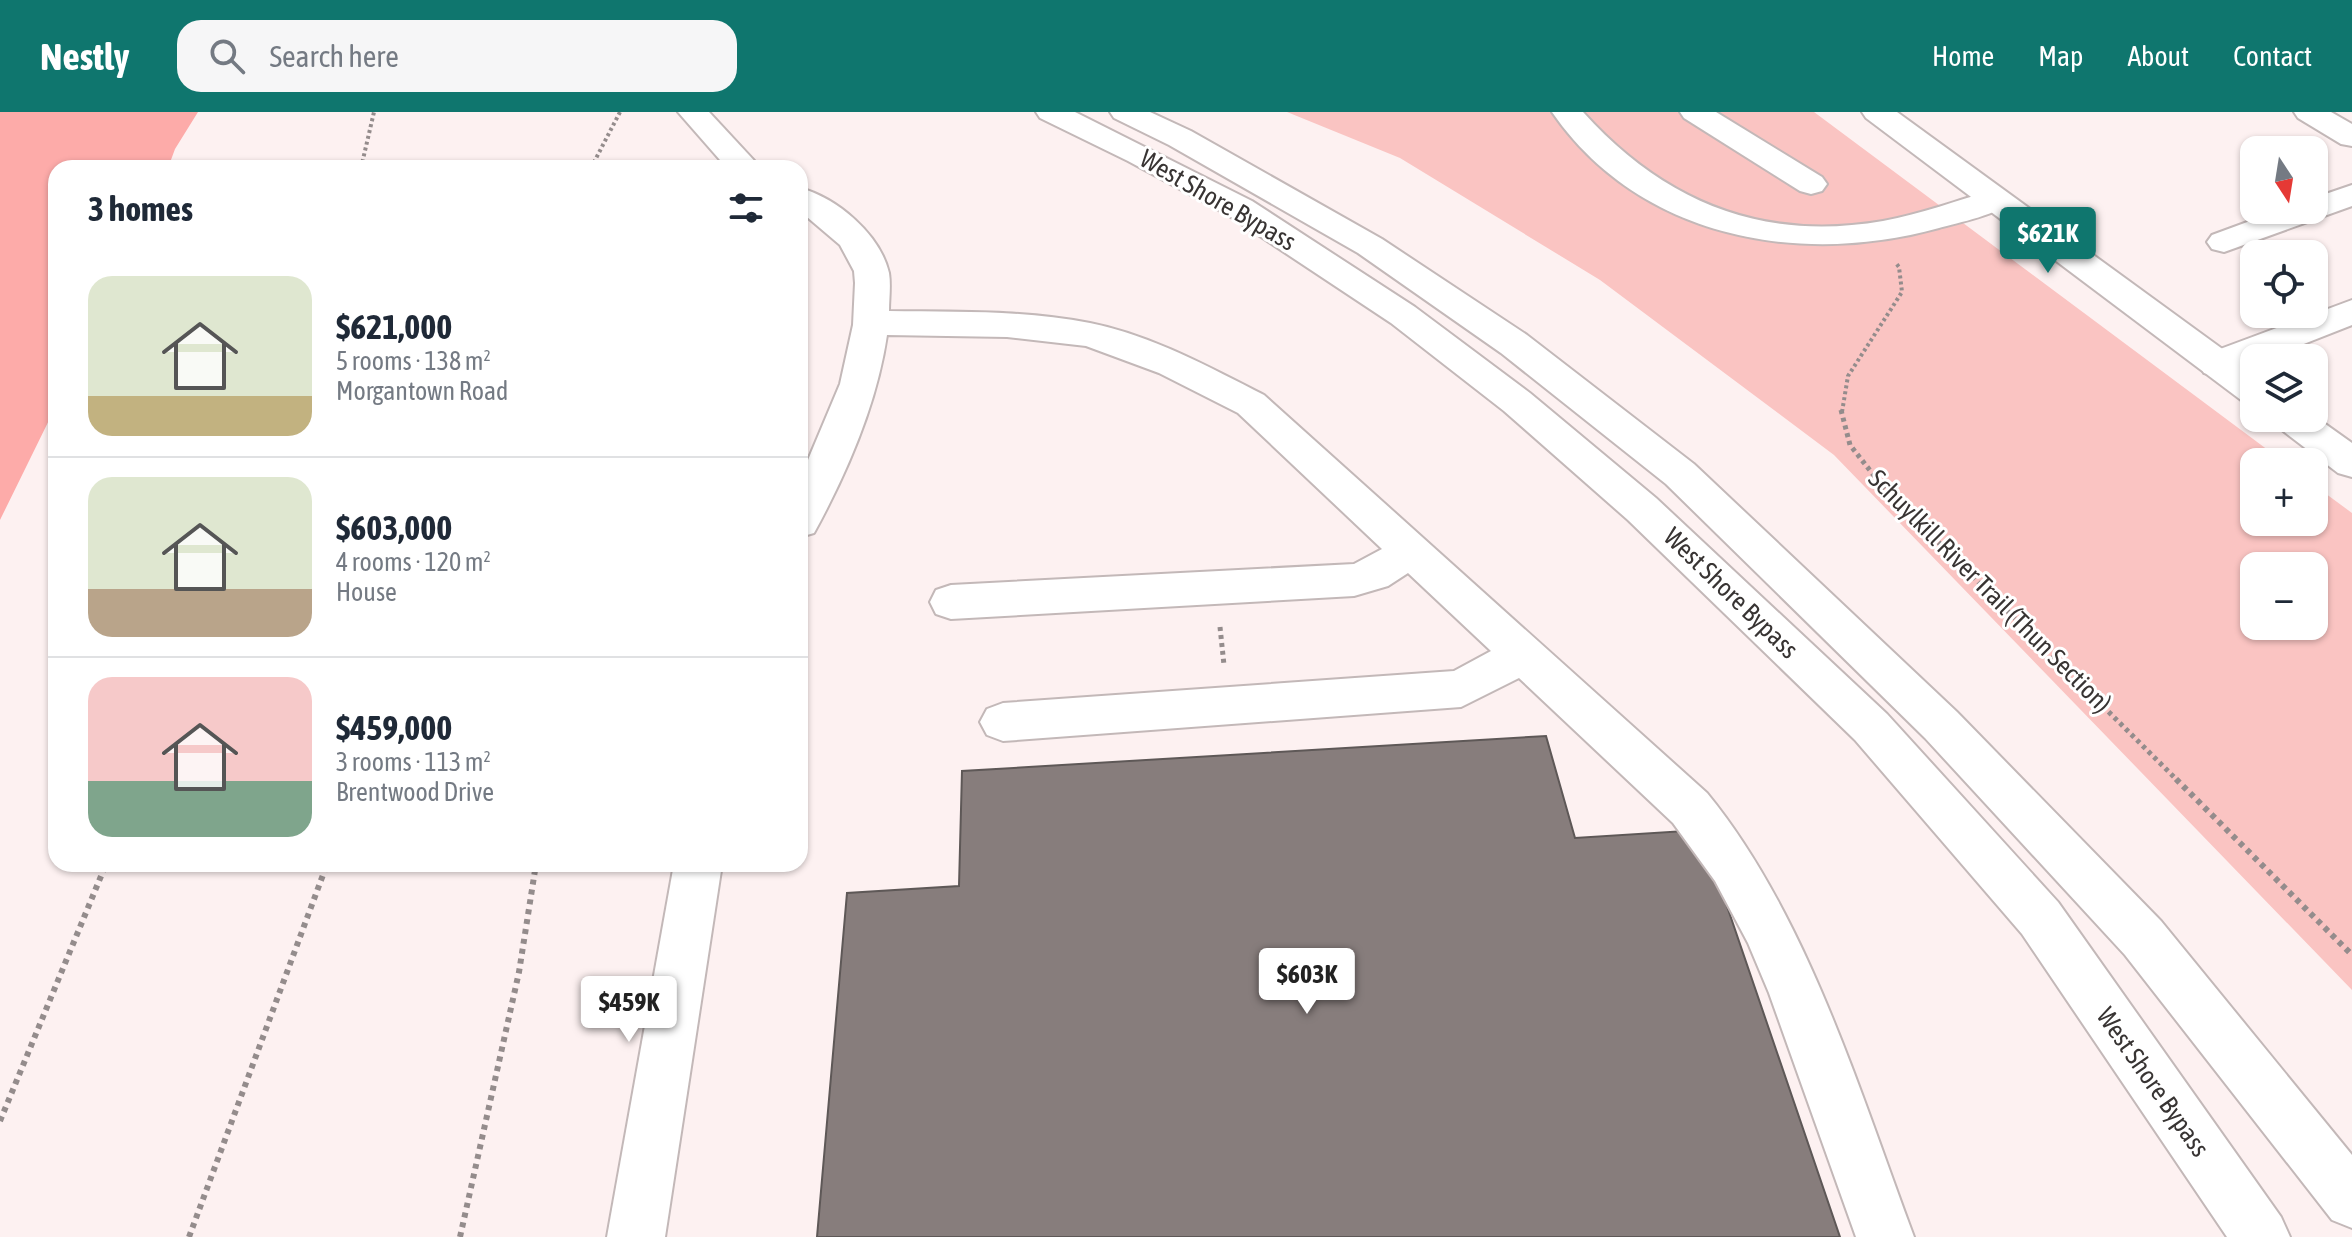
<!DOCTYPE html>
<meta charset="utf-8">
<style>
:root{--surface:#fff;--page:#f6f6f7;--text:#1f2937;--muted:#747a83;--line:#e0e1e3;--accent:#0f766e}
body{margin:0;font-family:"Asap Condensed",sans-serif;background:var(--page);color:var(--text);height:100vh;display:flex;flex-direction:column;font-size:30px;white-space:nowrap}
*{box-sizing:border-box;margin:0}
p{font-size:26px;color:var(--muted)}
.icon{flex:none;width:44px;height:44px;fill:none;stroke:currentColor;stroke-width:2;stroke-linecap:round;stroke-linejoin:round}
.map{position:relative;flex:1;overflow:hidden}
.side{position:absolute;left:48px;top:48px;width:760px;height:712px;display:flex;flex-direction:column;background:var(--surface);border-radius:24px;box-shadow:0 2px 6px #0004}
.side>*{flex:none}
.needle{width:52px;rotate:168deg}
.controls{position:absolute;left:2240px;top:24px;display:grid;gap:16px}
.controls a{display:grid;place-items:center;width:88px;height:88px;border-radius:16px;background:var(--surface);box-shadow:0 2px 6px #0004;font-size:40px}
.price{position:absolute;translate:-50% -68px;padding:0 18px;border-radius:8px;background:#fff;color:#222;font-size:26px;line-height:52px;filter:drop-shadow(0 2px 4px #0008)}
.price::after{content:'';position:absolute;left:50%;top:48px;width:24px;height:18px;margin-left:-12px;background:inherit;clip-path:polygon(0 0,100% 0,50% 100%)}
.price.on{background:var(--accent);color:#fff}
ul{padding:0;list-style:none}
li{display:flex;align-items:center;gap:24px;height:200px;padding:0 40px}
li+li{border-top:2px solid var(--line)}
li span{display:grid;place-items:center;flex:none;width:224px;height:160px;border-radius:24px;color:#555}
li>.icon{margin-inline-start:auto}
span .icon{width:96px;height:96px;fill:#fffc;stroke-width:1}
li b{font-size:34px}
h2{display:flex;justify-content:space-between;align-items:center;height:96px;padding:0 40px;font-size:34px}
header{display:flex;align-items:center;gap:48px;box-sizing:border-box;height:112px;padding:0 40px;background:var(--accent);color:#fff}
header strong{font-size:38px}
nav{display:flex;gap:44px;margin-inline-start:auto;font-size:28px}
.search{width:560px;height:72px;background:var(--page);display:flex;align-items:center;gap:20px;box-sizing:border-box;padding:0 28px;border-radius:24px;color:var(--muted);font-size:30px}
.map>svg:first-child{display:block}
.green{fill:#fac4c2;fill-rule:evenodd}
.forest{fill:#fdaba9}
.building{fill:#877d7c;stroke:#5e5857;stroke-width:2}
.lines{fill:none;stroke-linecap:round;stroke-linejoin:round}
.minor-casing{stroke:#c3b8b8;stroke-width:4}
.major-casing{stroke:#c3b8b8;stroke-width:4}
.highway-casing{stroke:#c3b8b8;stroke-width:4}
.path-far2{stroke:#948c8c;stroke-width:4;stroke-dasharray:3 3;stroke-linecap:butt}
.path-far1{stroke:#948c8c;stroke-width:5;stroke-dasharray:4 4;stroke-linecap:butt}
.path{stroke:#948c8c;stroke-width:6;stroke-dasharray:5 5;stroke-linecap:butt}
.minor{fill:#fff;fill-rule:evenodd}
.major{fill:#fff;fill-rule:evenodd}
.highway{fill:#fff;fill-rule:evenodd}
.labels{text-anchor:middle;stroke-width:6;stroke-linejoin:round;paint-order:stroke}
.street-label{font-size:26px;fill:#383433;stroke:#fff}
</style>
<header>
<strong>Nestly</strong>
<div class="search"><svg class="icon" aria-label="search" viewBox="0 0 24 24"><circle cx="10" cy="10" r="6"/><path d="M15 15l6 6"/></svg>Search here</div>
<nav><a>Home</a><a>Map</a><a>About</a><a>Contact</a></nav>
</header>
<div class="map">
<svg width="2352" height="1125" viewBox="0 0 2352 1125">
<rect width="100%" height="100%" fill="#fdf1f1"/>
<!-- green -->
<path class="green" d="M 1287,0 L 1814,0 L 2284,350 L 2254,350 L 2254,410 L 2314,410 L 2314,373 L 2352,401 L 2352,878 L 1834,343 L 1600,168 L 1400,46 ZM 2254,454 L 2314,454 L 2314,514 L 2254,514 Z"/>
<!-- forest -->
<polygon class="forest" points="0,0 198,0 175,37 168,56 56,56 56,294 0,408"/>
<!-- building -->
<polygon class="building" points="1546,624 1575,726 1701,718 1840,1125 817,1125 847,781 959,774 962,659"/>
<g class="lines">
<defs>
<g id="minor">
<polygon points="678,0 709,0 761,56 727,56"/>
<path d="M 1552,0 L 1583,0 C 1664,90 1762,130 1883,109 C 1922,102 1957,88 1995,78 L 2007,81 L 2011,88 C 2002,102 1957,111 1939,116 C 1799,155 1639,126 1552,0 Z"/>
<polygon points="1680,0 1716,0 1822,65 1827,72 1822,79 1811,82 1800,79 1684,6"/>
<polygon points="2294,0 2331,0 2352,12 2352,34 2341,32 2298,6"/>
<polygon points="2352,73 2352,94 2224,140 2212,137 2207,130 2212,123 2280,98 2314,98 2314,86"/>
<path d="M 800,76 C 837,86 880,122 889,161 C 891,173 889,187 889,199 C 956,200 1024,198 1090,211 C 1151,223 1209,255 1264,283 L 1707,681 C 1807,803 1859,978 1914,1125 L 1856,1125 L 1769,881 L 1748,831 L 1715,769 L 1673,711 L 1519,566 L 1461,595 L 1003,629 L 987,623 L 980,610 L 987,597 L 1003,591 L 1454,559 L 1491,539 L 1408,461 L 1388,474 L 1354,484 L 951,507 L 936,502 L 930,490 L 936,478 L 951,473 L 1354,452 L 1382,437 L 1238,301 L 1159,261 L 1086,234 L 1007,225 L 887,223 C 877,291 847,361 814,421 L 800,425 L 800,367 L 840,272 L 853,213 L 855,171 L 854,159 L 840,133 L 800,99 Z"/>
<polygon points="2352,188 2352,213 2268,246 2254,246 2254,251 2217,264 2204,261 2199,252 2204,243"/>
<polygon points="674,752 722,752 665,1125 607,1125"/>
</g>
<g id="major">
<polygon points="1862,0 1897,0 2254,260 2254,292 2241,288 1866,6"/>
<polygon points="2314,304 2352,331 2352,365 2338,361 2278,315 2272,306 2314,306"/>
</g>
<g id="highway">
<polygon points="1036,0 1075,0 1252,89 1415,195 1530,281 1656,386 1887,602 2058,790 2281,1105 2290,1125 2227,1125 2022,822 1855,628 1628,408 1504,299 1391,211 1228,103 1128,49 1040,6"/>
<polygon points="1110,0 1150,0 1191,19 1382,127 1527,223 1694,352 1957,600 2161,809 2352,1043 2352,1116 2332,1108 2125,843 1925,626 1666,372 1501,241 1358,141 1169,33 1114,6"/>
</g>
</defs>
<!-- minor casing -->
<use href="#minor" class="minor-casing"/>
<!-- major casing -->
<use href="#major" class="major-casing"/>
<!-- highway casing -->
<use href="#highway" class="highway-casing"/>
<!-- path-far2 -->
<g class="path-far2">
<polyline points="361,56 374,0"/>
<polyline points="591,56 620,0"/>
<polyline points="1842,300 1848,264 1902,180 1899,155 1895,150"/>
</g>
<!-- path-far1 -->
<g class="path-far1">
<polyline points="1841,298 1850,333 1883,375 2178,669"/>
<polyline points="1220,515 1224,553"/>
</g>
<!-- path -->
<g class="path">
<polyline points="2176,667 2352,843"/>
<polyline points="0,1009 106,752"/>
<polyline points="189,1125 327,752"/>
<polyline points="460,1125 519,860 536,752"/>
</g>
<!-- minor -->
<use href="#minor" class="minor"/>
<!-- major -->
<use href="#major" class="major"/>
<!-- highway -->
<use href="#highway" class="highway"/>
</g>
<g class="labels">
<!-- street labels -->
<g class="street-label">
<text transform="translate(1218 88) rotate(30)" y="9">West Shore Bypass</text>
<text transform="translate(1990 479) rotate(45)" y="9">Schuylkill River Trail (Thun Section)</text>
<text transform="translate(1731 481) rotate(44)" y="9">West Shore Bypass</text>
<text transform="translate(2153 970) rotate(55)" y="9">West Shore Bypass</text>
</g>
</g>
</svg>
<div class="controls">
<a><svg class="needle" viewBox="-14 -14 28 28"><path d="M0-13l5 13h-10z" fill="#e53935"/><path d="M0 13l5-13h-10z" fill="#747a83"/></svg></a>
<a><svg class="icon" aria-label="locate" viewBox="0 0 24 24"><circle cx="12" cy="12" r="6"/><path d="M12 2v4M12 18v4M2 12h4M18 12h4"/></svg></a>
<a><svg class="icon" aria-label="layers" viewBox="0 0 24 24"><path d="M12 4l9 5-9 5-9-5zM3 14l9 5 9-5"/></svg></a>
<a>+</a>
<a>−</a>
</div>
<b class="price on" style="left:2048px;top:163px">$621K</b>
<b class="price" style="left:1307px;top:904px">$603K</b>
<b class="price" style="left:629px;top:932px">$459K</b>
<section class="side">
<h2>3 homes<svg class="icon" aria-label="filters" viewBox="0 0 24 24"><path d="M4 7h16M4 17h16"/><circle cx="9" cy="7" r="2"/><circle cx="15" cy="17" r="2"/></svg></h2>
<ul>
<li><span style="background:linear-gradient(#dfe7d0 75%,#c2b280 0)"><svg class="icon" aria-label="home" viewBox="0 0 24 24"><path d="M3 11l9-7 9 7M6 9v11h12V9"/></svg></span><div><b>$621,000</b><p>5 rooms · 138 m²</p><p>Morgantown Road</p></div></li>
<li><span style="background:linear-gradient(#dfe7d0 70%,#b9a48a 0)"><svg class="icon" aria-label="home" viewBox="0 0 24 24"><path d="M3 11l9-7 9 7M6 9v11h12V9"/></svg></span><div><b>$603,000</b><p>4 rooms · 120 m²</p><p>House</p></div></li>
<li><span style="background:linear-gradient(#f6c9c9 65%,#7fa58c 0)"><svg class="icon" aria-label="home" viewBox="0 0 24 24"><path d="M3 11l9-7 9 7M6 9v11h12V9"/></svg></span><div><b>$459,000</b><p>3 rooms · 113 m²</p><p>Brentwood Drive</p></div></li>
</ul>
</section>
</div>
